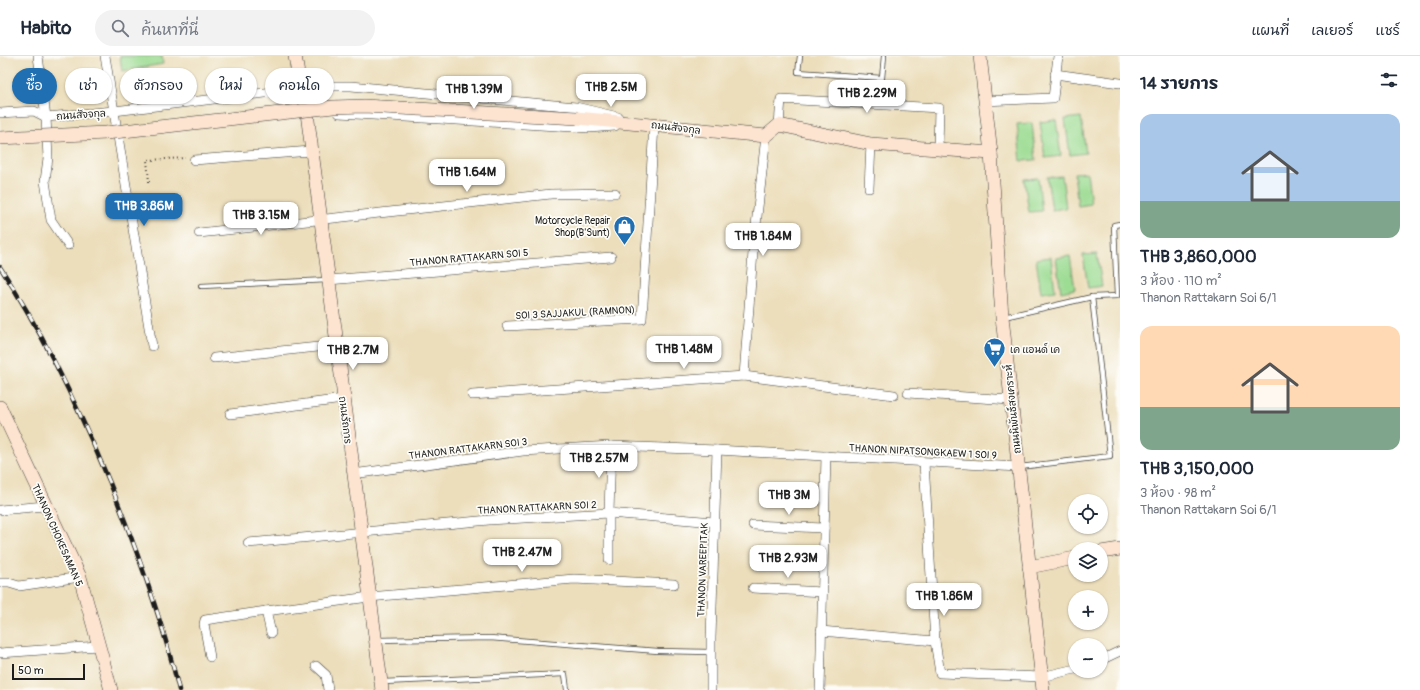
<!DOCTYPE html>
<html lang="th">
<meta charset="utf-8">
<style>
:root{--surface:#fff;--page:#f2f2f3;--text:#1f2937;--muted:#747a83;--line:#e0e1e3;--accent:#1f6fb2}
body{margin:0;font-family:Pangolin,"Playpen Sans Thai",sans-serif;background:var(--page);color:var(--text);height:100vh;display:flex;flex-direction:column;font-size:15px;white-space:nowrap}
*{box-sizing:border-box;margin:0}
p{font-size:13px;color:var(--muted)}
.icon{flex:none;width:22px;height:22px;fill:none;stroke:currentColor;stroke-width:2;stroke-linecap:round;stroke-linejoin:round}
.map{position:relative;flex:1;overflow:hidden}
.sheet{display:flex;flex-direction:column;background:var(--surface);width:300px}
.sheet>*{flex:none}
.banner{position:absolute;left:12px;top:12px;width:380px;height:36px;display:flex;gap:8px}
.tools{position:absolute;left:1068px;top:438px;display:grid;gap:8px}
.tools a{display:grid;place-items:center;width:40px;height:40px;border-radius:50%;background:var(--surface);box-shadow:0 1px 3px #0004;font-size:20px}
.scale{position:absolute;left:12px;bottom:10px;width:73px;box-sizing:border-box;padding-left:4px;border:2px solid #1c1c1c;border-top:0;font-size:11px;line-height:14px;white-space:nowrap;color:#1c1c1c;-webkit-text-stroke:3px #fdfcf7;paint-order:stroke}
.price{position:absolute;translate:-50% -34px;padding:0 9px;border-radius:8px;background:#fff;color:#222;font-size:13px;line-height:26px;filter:drop-shadow(0 1px 2px #0008)}
.price::after{content:'';position:absolute;left:50%;top:24px;width:12px;height:9px;margin-left:-6px;background:inherit;clip-path:polygon(0 0,100% 0,50% 100%)}
.price.current{background:var(--accent);color:#fff}
ul{padding:0;list-style:none}
li{display:grid;align-content:center;gap:8px;height:212px;padding:0 20px}
li span{display:grid;place-items:center;height:124px;border-radius:12px;color:#555}
li>.icon{margin-inline-start:auto}
span .icon{width:72px;height:72px;fill:#fffc;stroke-width:1}
li b{font-size:17px}
h2{display:flex;justify-content:space-between;align-items:center;height:48px;padding:0 20px;font-size:17px}
.tag{padding:0 14px;border-radius:18px;background:var(--surface);box-shadow:0 1px 3px #0004;font-size:14px;line-height:36px}
.tag.current{background:var(--accent);color:#fff}
header{display:flex;align-items:center;gap:24px;box-sizing:border-box;height:56px;padding:0 20px;background:var(--surface);border-bottom:1px solid var(--line)}
header strong{font-size:19px}
nav{display:flex;gap:22px;margin-inline-start:auto;font-size:14px}
.search{width:280px;height:36px;background:var(--page);display:flex;align-items:center;gap:10px;box-sizing:border-box;padding:0 14px;border-radius:22px;color:var(--muted);font-size:15px}
main{display:flex;flex:1;min-height:0}
.map>svg:first-child{display:block}
.green{fill:#9cdc93;stroke:#5c7c58}
.lines{fill:none;stroke-linecap:round;stroke-linejoin:round}
.lane-casing{stroke:#3b3934;stroke-width:6}
.street-casing{stroke:#3b3934;stroke-width:10}
.secondary-casing{stroke:#3b3934;stroke-width:14}
.path{stroke:#3b3934;stroke-width:2;stroke-dasharray:1 3;stroke-linecap:butt}
.lane{stroke:#fff;stroke-width:4.5}
.street{stroke:#fff;stroke-width:9}
.secondary{stroke:#fde4d1;stroke-width:13}
.rail-casing{stroke:#1c1c1c;stroke-width:4.5}
.rail{stroke:#fdfcf7;stroke-width:3;stroke-dasharray:9;stroke-linecap:butt}
.secondary-bridge-casing{stroke:#3b3934;stroke-width:14;stroke-linecap:butt}
.secondary-bridge{stroke:#fde4d1;stroke-width:13}
.labels{text-anchor:middle;stroke-width:3.5;stroke-linejoin:round;paint-order:stroke}
.street-label{font-size:10px;fill:#1c1c1c;stroke:#fdfcf7}
.poi-label{font-size:10px;fill:#1c1c1c;stroke:#fdfcf7;text-anchor:end}
</style>
<header>
<strong>Habito</strong>
<div class="search"><svg class="icon" aria-label="search" viewBox="0 0 24 24"><circle cx="10" cy="10" r="6"/><path d="M15 15l6 6"/></svg>ค้นหาที่นี่</div>
<nav><a>แผนที่</a><a>เลเยอร์</a><a>แชร์</a></nav>
</header>
<main>
<div class="map">
<svg width="1120" height="634" viewBox="0 0 1120 634">
<rect width="100%" height="100%" fill="#fdfcf7"/>
<filter id="ink" filterUnits="userSpaceOnUse"><feTurbulence type="fractalNoise" baseFrequency=".025" numOctaves="2"/><feDisplacementMap in="SourceGraphic" scale="8" xChannelSelector="R" yChannelSelector="G"/><feConvolveMatrix kernelMatrix="1 2 1 2 8 2 1 2 1" color-interpolation-filters="sRGB"/></filter>
<filter id="wash" filterUnits="userSpaceOnUse"><feTurbulence type="fractalNoise" baseFrequency=".012" numOctaves="4" result="noise"/><feDisplacementMap in="SourceGraphic" scale="16" xChannelSelector="R" yChannelSelector="G"/><feGaussianBlur stdDeviation="0.9" result="paint"/><feColorMatrix in="noise" values="0 0 0 0 0 0 0 0 0 0 0 0 0 0 0 0 0 1.4 0 .05"/><feComposite in="paint" operator="in"/></filter>
<g filter="url(#wash)">
<rect width="100%" height="100%" fill="#ecdebb"/>
<!-- green -->
<g class="green">
<polygon points="120,0 162,0 163,8 122,15"/>
<polygon points="1081,61 1086,97 1070,99 1065,63"/>
<polygon points="1056,64 1061,100 1045,102 1040,66"/>
<polygon points="1032,67 1036,104 1021,105 1017,68"/>
<polygon points="1087,116 1091,148 1078,150 1074,117"/>
<polygon points="1062,120 1066,152 1052,154 1047,121"/>
<polygon points="1038,122 1042,155 1029,156 1024,123"/>
<polygon points="1097,198 1102,230 1088,232 1083,199"/>
<polygon points="1070,200 1075,233 1061,236 1056,202"/>
<polygon points="1051,201 1055,235 1041,237 1036,203"/>
</g>
</g>
<g filter="url(#ink)">
<g class="lines">
<defs>
<g id="lane">
<polyline points="800,0 798,16 882,22 884,0"/>
<polyline points="201,230 328,224"/>
<polyline points="1004,261 1092,241 1117,240 1114,169 1120,168"/>
<polyline points="1020,411 1110,400 1092,241"/>
<polyline points="376,584 490,582 658,595 711,596"/>
<polyline points="383,626 565,618 567,634"/>
</g>
<g id="street">
<polyline points="38,0 46,61 48,102 45,125 51,164 68,189"/>
<polyline points="105,0 152,290"/>
<polyline points="1055,18 1120,27"/>
<polyline points="984,45 1053,42 1058,0"/>
<polyline points="0,57 34,55 46,61 114,55 290,34 300,30 351,30 576,51 618,61"/>
<polyline points="339,57 589,72 615,70"/>
<polyline points="779,69 781,43 939,52 938,92"/>
<polyline points="194,104 311,95"/>
<polyline points="869,132 871,88"/>
<polyline points="199,177 551,138 615,137"/>
<polyline points="328,224 611,201"/>
<polyline points="507,270 642,263 654,70 648,68"/>
<polyline points="214,302 337,289"/>
<polyline points="744,320 753,196 766,80"/>
<polyline points="908,337 1010,344"/>
<polyline points="472,339 744,320 894,339"/>
<polyline points="230,358 343,343"/>
<polyline points="353,418 523,395 611,390 717,394 1018,411"/>
<polyline points="0,454 45,450"/>
<polyline points="753,469 824,472"/>
<polyline points="248,487 489,464 609,457 714,466"/>
<polyline points="609,504 609,457 611,390"/>
<polyline points="0,527 9,527 19,530 80,521"/>
<polyline points="753,532 822,536"/>
<polyline points="821,575 935,585 924,407"/>
<polyline points="271,577 266,555 369,541 574,523 674,528"/>
<polyline points="935,585 940,617 1041,621 1075,613"/>
<polyline points="0,597 98,590"/>
<polyline points="210,601 204,568 205,564 266,555"/>
<polyline points="1101,604 1120,595"/>
<polyline points="316,610 326,619 328,634"/>
<polyline points="711,634 711,582 717,394"/>
<polyline points="820,634 826,400"/>
</g>
<g id="secondary">
<polyline points="295,0 300,30 307,57 382,634"/>
<polyline points="980,0 991,97 1002,261 1043,634"/>
<polyline points="577,62 766,80 779,69 871,88 991,97"/>
<polyline points="0,351 80,521 111,634"/>
<polyline points="1101,496 1120,493"/>
<polyline points="1029,511 1075,502"/>
</g>
</defs>
<!-- lane casing -->
<use href="#lane" class="lane-casing"/>
<!-- street casing -->
<use href="#street" class="street-casing"/>
<!-- secondary casing -->
<use href="#secondary" class="secondary-casing"/>
<!-- path -->
<polyline class="path" points="149,126 147,104 185,102"/>
<!-- lane -->
<use href="#lane" class="lane"/>
<!-- street -->
<use href="#street" class="street"/>
<!-- secondary -->
<use href="#secondary" class="secondary"/>
<defs>
<path id="rail" d="M 0,211 C 44,278 79,353 110,427 C 137,494 162,563 179,634"/>
</defs>
<!-- rail casing -->
<use href="#rail" class="rail-casing"/>
<!-- rail -->
<use href="#rail" class="rail"/>
<defs>
<polyline id="secondary-bridge" points="0,82 106,77 333,51 364,50 577,62"/>
</defs>
<!-- secondary-bridge casing -->
<use href="#secondary-bridge" class="secondary-bridge-casing"/>
<!-- secondary-bridge -->
<use href="#secondary-bridge" class="secondary-bridge"/>
</g>
</g>
<!-- icons -->
<defs>
<symbol id="shop-pin" viewBox="-11 -11 22 30"><path d="M0 17L-7.5 6A9.5 9.5 0 1 1 7.5 6Z" fill="#1f6fb2" stroke="#fdfcf7"/><path d="M-5-2.5h2.3a2.7 3.5 0 0 1 5.4 0H5L5.5 6h-11ZM-1.5-2.5h3a1.5 2.3 0 0 0-3 0Z" fill="#fff"/></symbol>
<symbol id="supermarket-pin" viewBox="-11 -11 22 30"><path d="M0 17L-7.5 6A9.5 9.5 0 1 1 7.5 6Z" fill="#1f6fb2" stroke="#fdfcf7"/><path d="M-6-5.5h2.5l.6 2H6L4.5 2H-2.5L-4.4-4H-6ZM-1.5 3.2a1.3 1.3 0 1 0 .1 0ZM3 3.2a1.3 1.3 0 1 0 .1 0Z" fill="#fff"/></symbol>
</defs>
<g fill-rule="evenodd">
<use href="#shop-pin" x="612" y="158" width="25" height="34"/>
<use href="#supermarket-pin" x="982" y="280" width="25" height="34"/>
</g>
<g class="labels">
<!-- street labels -->
<g class="street-label">
<text transform="translate(81 58) rotate(-4)" y="4">ถนนสัจจกุล</text>
<text transform="translate(676 71) rotate(7)" y="4">ถนนสัจจกุล</text>
<text transform="translate(469 201) rotate(-5)" y="4">THANON RATTAKARN SOI 5</text>
<text transform="translate(575 256) rotate(-3)" y="4">SOI 3 SAJJAKUL (RAMNON)</text>
<text transform="translate(1012 353) rotate(-96)" y="4">ถนนนิพันธ์สงเคราะห์</text>
<text transform="translate(346 364) rotate(83)" y="4">ถนนรัถการ</text>
<text transform="translate(468 392) rotate(-7)" y="4">THANON RATTAKARN SOI 3</text>
<text transform="translate(923 395) rotate(3)" y="4">THANON NIPATSONGKAEW 1 SOI 9</text>
<text transform="translate(537 451) rotate(-3)" y="4">THANON RATTAKARN SOI 2</text>
<text transform="translate(58 479) rotate(66)" y="4">THANON CHOKESAMAN 5</text>
<text transform="translate(702 514) rotate(-88)" y="4">THANON VAREEPITAK</text>
</g>
<!-- poi labels -->
<g class="poi-label">
<text x="610" y="168">Motorcycle Repair<tspan x="610" dy="12">Shop(B'Sunt)</tspan></text>
<text x="1010" y="297" text-anchor="start">เค แอนด์ เค</text>
</g>
</g>
</svg>
<div class="tools">
<a><svg class="icon" aria-label="locate" viewBox="0 0 24 24"><circle cx="12" cy="12" r="6"/><path d="M12 2v4M12 18v4M2 12h4M18 12h4"/></svg></a>
<a><svg class="icon" aria-label="layers" viewBox="0 0 24 24"><path d="M12 4l9 5-9 5-9-5zM3 14l9 5 9-5"/></svg></a>
<a>+</a>
<a>−</a>
</div>
<div class="scale">50 m</div>
<b class="price" style="left:611px;top:52px">THB 2.5M</b>
<b class="price" style="left:474px;top:54px">THB 1.39M</b>
<b class="price" style="left:867px;top:58px">THB 2.29M</b>
<b class="price" style="left:467px;top:137px">THB 1.64M</b>
<b class="price current" style="left:144px;top:171px">THB 3.86M</b>
<b class="price" style="left:261px;top:180px">THB 3.15M</b>
<b class="price" style="left:763px;top:201px">THB 1.84M</b>
<b class="price" style="left:684px;top:314px">THB 1.48M</b>
<b class="price" style="left:353px;top:315px">THB 2.7M</b>
<b class="price" style="left:599px;top:423px">THB 2.57M</b>
<b class="price" style="left:789px;top:460px">THB 3M</b>
<b class="price" style="left:522px;top:517px">THB 2.47M</b>
<b class="price" style="left:788px;top:523px">THB 2.93M</b>
<b class="price" style="left:944px;top:561px">THB 1.86M</b>
<div class="banner">
<a class="tag current">ซื้อ</a>
<a class="tag">เช่า</a>
<a class="tag">ตัวกรอง</a>
<a class="tag">ใหม่</a>
<a class="tag">คอนโด</a>
</div>
</div>
<section class="sheet">
<h2>14 รายการ<svg class="icon" aria-label="filters" viewBox="0 0 24 24"><path d="M4 7h16M4 17h16"/><circle cx="9" cy="7" r="2"/><circle cx="15" cy="17" r="2"/></svg></h2>
<ul>
<li><span style="background:linear-gradient(#a9c7e8 70%,#7fa58c 0)"><svg class="icon" aria-label="home" viewBox="0 0 24 24"><path d="M3 11l9-7 9 7M6 9v11h12V9"/></svg></span><div><b>THB 3,860,000</b><p>3 ห้อง · 110 m²</p><p>Thanon Rattakarn Soi 6/1</p></div></li>
<li><span style="background:linear-gradient(#ffd9b3 65%,#7fa58c 0)"><svg class="icon" aria-label="home" viewBox="0 0 24 24"><path d="M3 11l9-7 9 7M6 9v11h12V9"/></svg></span><div><b>THB 3,150,000</b><p>3 ห้อง · 98 m²</p><p>Thanon Rattakarn Soi 6/1</p></div></li>
</ul>
</section>
</main>
